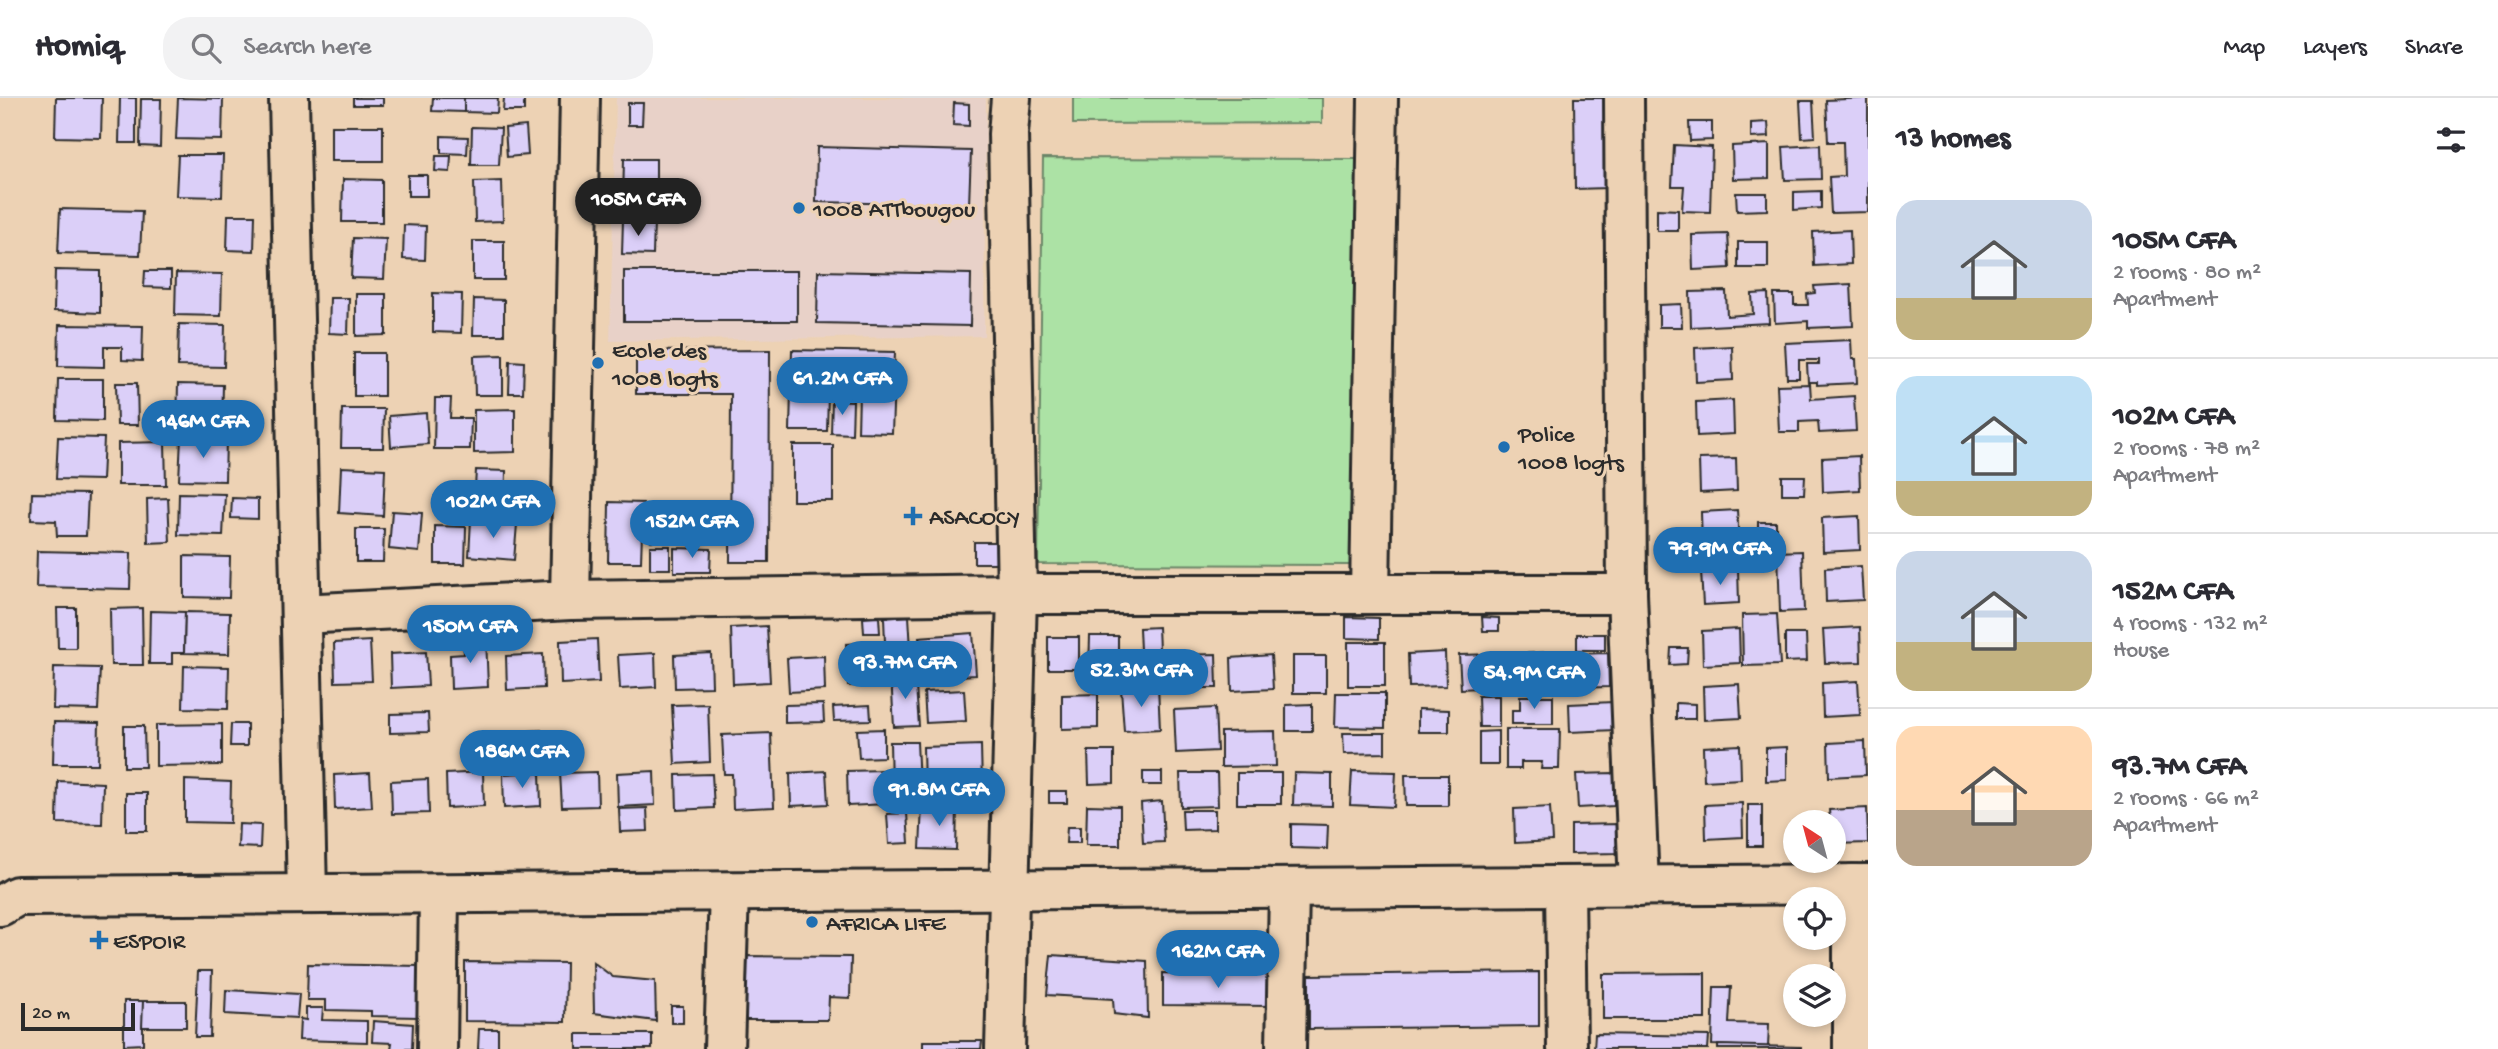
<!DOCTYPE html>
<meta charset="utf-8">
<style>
:root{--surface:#fff;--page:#f2f2f3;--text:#2b2b33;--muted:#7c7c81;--line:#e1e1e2;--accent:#1f6fb2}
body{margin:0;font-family:"Gochi Hand",sans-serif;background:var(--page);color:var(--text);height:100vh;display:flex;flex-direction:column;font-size:26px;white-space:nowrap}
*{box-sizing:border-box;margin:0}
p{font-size:23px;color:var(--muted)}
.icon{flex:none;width:38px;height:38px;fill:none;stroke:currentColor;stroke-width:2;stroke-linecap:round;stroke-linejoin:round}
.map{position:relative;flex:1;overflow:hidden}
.details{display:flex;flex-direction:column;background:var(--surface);width:630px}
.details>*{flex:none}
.needle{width:46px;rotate:324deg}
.fabs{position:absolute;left:1783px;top:712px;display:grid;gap:14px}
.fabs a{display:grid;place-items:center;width:63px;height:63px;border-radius:50%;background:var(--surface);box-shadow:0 4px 10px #0003;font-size:35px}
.scale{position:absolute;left:21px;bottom:18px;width:114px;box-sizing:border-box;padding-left:7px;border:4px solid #2b2b2b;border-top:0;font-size:19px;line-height:24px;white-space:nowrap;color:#2b2b2b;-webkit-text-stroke:5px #edd2b4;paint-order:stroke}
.price{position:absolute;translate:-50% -60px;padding:0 16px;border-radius:24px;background:var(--accent);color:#fff;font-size:23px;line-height:46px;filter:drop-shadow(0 2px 4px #0008)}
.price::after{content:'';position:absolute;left:50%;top:42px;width:21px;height:16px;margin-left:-10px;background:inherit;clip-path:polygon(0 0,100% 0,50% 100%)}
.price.current{background:#222;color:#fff}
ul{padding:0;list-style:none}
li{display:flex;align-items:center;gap:21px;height:175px;padding:0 28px}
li+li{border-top:2px solid var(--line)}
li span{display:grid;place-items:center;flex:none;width:196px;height:140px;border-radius:21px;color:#555}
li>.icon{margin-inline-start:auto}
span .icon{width:84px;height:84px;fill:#fffc;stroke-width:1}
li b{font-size:30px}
h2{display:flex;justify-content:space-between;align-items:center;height:84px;padding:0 28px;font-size:30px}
header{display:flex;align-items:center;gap:42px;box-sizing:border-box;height:98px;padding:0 35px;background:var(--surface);border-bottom:2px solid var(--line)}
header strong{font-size:33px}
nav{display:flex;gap:38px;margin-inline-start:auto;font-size:24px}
.search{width:490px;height:63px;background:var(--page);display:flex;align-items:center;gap:18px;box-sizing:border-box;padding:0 24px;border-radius:28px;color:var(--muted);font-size:26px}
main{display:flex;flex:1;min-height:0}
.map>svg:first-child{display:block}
.built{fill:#e8d1c8}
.green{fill:#ace2a5;stroke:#6c8668;stroke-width:2}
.building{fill:#dbcff8;stroke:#2b2b2b;stroke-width:2}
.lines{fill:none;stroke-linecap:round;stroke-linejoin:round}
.street-casing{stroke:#2b2b2b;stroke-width:44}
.street{stroke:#edd2b4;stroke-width:38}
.poi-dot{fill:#1f6fb2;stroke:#edd2b4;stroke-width:2.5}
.labels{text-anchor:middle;stroke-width:6;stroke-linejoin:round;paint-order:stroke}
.poi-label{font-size:24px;fill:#2b2b2b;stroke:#edd2b4;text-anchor:start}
</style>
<header>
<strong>Homiq</strong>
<div class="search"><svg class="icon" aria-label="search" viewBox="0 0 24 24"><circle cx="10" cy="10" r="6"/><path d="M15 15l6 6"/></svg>Search here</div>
<nav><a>Map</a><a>Layers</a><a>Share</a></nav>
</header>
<main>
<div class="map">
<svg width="1868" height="951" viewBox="0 0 1868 951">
<rect width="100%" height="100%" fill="#edd2b4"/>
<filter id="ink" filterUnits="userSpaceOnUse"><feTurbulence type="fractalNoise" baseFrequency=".0143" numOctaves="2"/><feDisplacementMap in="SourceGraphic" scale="14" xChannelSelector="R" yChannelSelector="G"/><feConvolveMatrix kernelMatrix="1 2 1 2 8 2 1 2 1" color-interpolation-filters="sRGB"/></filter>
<g filter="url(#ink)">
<!-- built -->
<polygon class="built" points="616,0 986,0 984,238 610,243"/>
<!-- green -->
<g class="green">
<polygon points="1073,0 1322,0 1322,25 1073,26"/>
<polygon points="1043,60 1357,61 1352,467 1038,466"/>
</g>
<!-- building -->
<g class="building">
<polygon points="56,0 102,0 101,40 55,39"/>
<polygon points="120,0 136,0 136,45 119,45"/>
<polygon points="178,0 223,1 222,42 176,41"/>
<rect x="353" y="0" width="30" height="7"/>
<polygon points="433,0 464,0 464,14 432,13"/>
<polygon points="464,0 498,0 497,15 464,14"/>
<polygon points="504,0 524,0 524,13 503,13"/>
<polygon points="1574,0 1606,0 1607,90 1575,91"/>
<polygon points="1868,0 1868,114 1831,115 1829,79 1844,78 1843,44 1828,44 1826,2"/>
<polygon points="141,1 161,1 160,49 140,48"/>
<polygon points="1800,3 1813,3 1815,39 1802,40"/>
<polygon points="628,5 643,5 642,27 628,27"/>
<polygon points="954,5 969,6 969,28 953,27"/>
<polygon points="1689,24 1712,24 1712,42 1690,43"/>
<polygon points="1768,24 1769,39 1751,40 1751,25"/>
<rect x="331" y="28" width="52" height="35"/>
<polygon points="526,28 528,57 507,59 505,30"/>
<polygon points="472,29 501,30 499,67 471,67"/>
<polygon points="441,38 468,39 467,56 441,55"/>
<polygon points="1769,46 1769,80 1733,81 1732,48"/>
<polygon points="1674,47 1712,49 1710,114 1682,113 1684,88 1672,88"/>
<polygon points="1820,47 1821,81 1785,82 1783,49"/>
<polygon points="817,49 971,53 969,107 816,104"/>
<polygon points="178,57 223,57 222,99 176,98"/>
<polygon points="436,58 451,58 450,74 435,73"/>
<polygon points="624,61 656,61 656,105 623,105"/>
<rect x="408" y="77" width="19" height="21"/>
<polygon points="343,81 382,82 382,124 342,124"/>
<polygon points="502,83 503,123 475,124 474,84"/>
<polygon points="1821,93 1821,110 1794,112 1794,94"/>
<polygon points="1736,95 1767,95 1767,112 1737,113"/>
<polygon points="60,111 142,113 140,157 58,155"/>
<polygon points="1657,111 1678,112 1678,133 1657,133"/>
<polygon points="228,117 255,117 254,153 227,152"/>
<polygon points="623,122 654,123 653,157 622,156"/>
<polygon points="404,127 426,128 425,162 403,161"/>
<polygon points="1850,132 1851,166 1814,168 1813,134"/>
<polygon points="1728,136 1730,170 1693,172 1692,137"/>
<polygon points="353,140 386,141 384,181 351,180"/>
<rect x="473" y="143" width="31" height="39"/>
<rect x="1738" y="144" width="30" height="26"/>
<polygon points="55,172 100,173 100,215 54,213"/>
<polygon points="145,173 171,173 171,190 144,189"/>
<rect x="624" y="173" width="173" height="50"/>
<polygon points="818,173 971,176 970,228 817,225"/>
<polygon points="176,175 222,176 221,218 175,217"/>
<polygon points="1851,186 1853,228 1808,230 1808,223 1775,225 1774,196 1794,196 1794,207 1808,207 1807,196 1815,195 1814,188"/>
<polygon points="1726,193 1727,218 1753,216 1752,196 1768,195 1769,225 1691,229 1690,194"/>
<polygon points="433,195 462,196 461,235 433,234"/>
<polygon points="356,196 386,196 386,237 356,238"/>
<polygon points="330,200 349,200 348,236 329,235"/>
<polygon points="474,201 504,202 504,237 473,237"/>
<polygon points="1681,206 1682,229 1659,229 1659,207"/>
<polygon points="179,226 225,227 224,269 178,268"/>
<polygon points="59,227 143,228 142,263 122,262 122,249 104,249 104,269 58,268"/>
<polygon points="1851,242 1852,261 1856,261 1857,285 1817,287 1817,284 1808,284 1807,266 1819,266 1819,262 1799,262 1799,280 1787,280 1785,245"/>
<polygon points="1732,248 1733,282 1696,284 1695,250"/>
<polygon points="770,252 769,464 730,464 731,296 636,296 636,253"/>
<polygon points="792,252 895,254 892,335 858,334 859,297 828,296 827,333 790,333"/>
<rect x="354" y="255" width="30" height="43"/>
<polygon points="503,257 503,297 475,297 474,258"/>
<polygon points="510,263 524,264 523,295 509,295"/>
<polygon points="58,281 103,281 103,323 57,322"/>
<polygon points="116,285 137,285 138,327 117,327"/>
<polygon points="178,286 223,287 222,329 177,328"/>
<polygon points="1810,286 1811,301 1854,298 1856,333 1819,335 1818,323 1799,324 1799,334 1779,334 1777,287"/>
<polygon points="435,300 451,300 450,320 471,320 470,351 434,351"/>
<polygon points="832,302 853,303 852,336 831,335"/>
<polygon points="1733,302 1734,336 1697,338 1696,304"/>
<polygon points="342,311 384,311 383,350 341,350"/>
<polygon points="515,311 515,354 474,355 474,312"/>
<polygon points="426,315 428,346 391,349 389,318"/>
<polygon points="58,339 104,340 102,382 56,381"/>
<polygon points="181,340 226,341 225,383 179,382"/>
<polygon points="165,344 166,387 118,387 118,345"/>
<rect x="793" y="347" width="40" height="56"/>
<polygon points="1859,358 1860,392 1823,394 1822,360"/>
<polygon points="1736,360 1737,393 1700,395 1699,361"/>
<polygon points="341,369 385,371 383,418 339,415"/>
<polygon points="476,372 506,373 505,409 474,408"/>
<polygon points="1782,378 1805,378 1804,396 1782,396"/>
<polygon points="32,395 88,396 86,438 57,438 56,423 31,422"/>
<polygon points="179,395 225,396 223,438 178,437"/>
<polygon points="168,400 170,444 148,445 147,401"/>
<polygon points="232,400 258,401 258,421 231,420"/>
<polygon points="609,404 643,405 641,464 608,464"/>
<polygon points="651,407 670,408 669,443 651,443"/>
<polygon points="1737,412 1739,446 1702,448 1701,414"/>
<polygon points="392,413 422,415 419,454 389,451"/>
<polygon points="1859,418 1860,452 1823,454 1822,420"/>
<polygon points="471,422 517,426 514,462 469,458"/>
<polygon points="1758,424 1776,424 1776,446 1758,447"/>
<polygon points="435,428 466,429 465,466 435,466"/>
<polygon points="356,431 384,431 383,464 356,464"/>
<rect x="974" y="444" width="25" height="21"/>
<rect x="650" y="448" width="20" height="23"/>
<polygon points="674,450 711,451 710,474 674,474"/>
<polygon points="37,453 131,455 130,491 36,489"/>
<polygon points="1802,453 1804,513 1780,514 1778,454"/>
<polygon points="184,458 230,459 229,500 184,499"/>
<polygon points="1861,468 1863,502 1826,504 1825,470"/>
<polygon points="1738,471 1739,505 1703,507 1701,473"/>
<polygon points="57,510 76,510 76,550 58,550"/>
<polygon points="142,510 143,567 111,567 110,511"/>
<polygon points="150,513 185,514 184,555 172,555 172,566 149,566"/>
<polygon points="185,514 230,515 229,556 184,555"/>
<polygon points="1777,516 1780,567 1743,568 1742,517"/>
<polygon points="909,518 912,568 862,571 863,587 848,588 846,546 885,544 884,520"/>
<polygon points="879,519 880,535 864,535 863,520"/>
<polygon points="1346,519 1379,520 1379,541 1346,540"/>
<polygon points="1482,519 1499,520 1499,533 1483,533"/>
<polygon points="767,528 770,584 733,586 731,530"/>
<polygon points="1158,529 1160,573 1141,574 1139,530"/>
<polygon points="1860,529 1861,564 1825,565 1823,531"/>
<polygon points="1739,531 1740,565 1703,567 1702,533"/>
<polygon points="973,535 976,577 922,580 919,539"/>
<rect x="1577" y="536" width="28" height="16"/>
<polygon points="1785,536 1806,536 1807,563 1785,564"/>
<polygon points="1090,538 1118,538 1118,574 1089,574"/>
<polygon points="486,539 488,589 451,591 450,557 464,556 463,540"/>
<rect x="1048" y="539" width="31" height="32"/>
<polygon points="597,541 599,584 561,586 560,543"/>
<polygon points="370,543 372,583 335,584 334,545"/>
<rect x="1348" y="544" width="37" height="44"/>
<polygon points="1671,550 1688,550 1687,566 1670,567"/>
<polygon points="426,554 428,588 391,590 390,556"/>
<polygon points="1445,554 1446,588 1409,589 1408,556"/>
<polygon points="1554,554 1555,588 1518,590 1517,556"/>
<polygon points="655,555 656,589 620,591 618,557"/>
<polygon points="711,555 712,589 675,590 674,557"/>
<polygon points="1608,555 1609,589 1572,590 1571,556"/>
<polygon points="543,556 544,590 507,592 506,558"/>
<polygon points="1216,556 1217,590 1178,590 1178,557"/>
<polygon points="1496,556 1497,589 1461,591 1459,557"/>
<polygon points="1271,557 1273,591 1232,593 1231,560"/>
<polygon points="824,558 825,592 789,594 787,560"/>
<rect x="1293" y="558" width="33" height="37"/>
<polygon points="184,568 229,569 228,611 183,610"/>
<polygon points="54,569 100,570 98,612 53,611"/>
<polygon points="915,576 919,628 894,629 891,577"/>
<polygon points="1858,583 1860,617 1823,619 1822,585"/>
<polygon points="1739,586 1741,620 1704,622 1703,588"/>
<polygon points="1158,588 1160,631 1124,633 1121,591"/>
<polygon points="964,592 966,623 926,625 924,594"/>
<polygon points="1336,595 1385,595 1385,630 1335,629"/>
<polygon points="1098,596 1098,630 1062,631 1062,597"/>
<polygon points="1478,598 1499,598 1499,629 1479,629"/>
<polygon points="1520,598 1553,598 1553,626 1512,626 1512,612 1520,612"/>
<polygon points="1613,604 1615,632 1570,634 1569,606"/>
<polygon points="1676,605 1695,606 1695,621 1676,621"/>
<polygon points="708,606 710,664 675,666 672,607"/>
<polygon points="823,606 824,624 785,625 785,607"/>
<polygon points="1312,606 1312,633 1286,633 1286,607"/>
<polygon points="870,607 871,622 834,623 833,609"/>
<polygon points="1215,610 1217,653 1176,655 1174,612"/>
<polygon points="1418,611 1449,612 1449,634 1418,634"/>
<polygon points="428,615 429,634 390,635 390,616"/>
<polygon points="54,624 99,625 98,666 53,666"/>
<polygon points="222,626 222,667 156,668 156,627"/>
<polygon points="231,626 247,626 247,648 230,648"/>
<polygon points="124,628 144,628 145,669 124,669"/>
<polygon points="884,631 884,659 859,660 857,632"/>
<polygon points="1506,631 1560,631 1559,671 1541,671 1542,664 1521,664 1521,671 1506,671"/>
<polygon points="541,632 542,654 501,655 501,635"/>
<polygon points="1275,633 1276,668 1221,669 1221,634"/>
<polygon points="1498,633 1498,667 1479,667 1479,634"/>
<polygon points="771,635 774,709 733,711 732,676 724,676 722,637"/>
<polygon points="1343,635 1385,635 1385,655 1344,656"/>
<polygon points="1865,643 1866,677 1829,679 1828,645"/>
<polygon points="890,644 917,644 919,688 891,689"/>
<polygon points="981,647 982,689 924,691 923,649"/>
<polygon points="1740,647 1741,681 1704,683 1703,649"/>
<polygon points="1787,649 1787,682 1766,683 1766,650"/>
<polygon points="1088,653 1114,653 1114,685 1089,686"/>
<polygon points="884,672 886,706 848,708 847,673"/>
<polygon points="654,673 655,707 618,709 617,675"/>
<polygon points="826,673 828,706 791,708 790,675"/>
<polygon points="1352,673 1396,674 1394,709 1350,707"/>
<polygon points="483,674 484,708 447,710 446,676"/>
<polygon points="540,674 541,708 504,710 503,676"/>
<polygon points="597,674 598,708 562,709 560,675"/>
<rect x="1143" y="674" width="19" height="13"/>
<polygon points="370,675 372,709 335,711 334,677"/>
<polygon points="1180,675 1217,675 1218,708 1181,709"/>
<rect x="1237" y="675" width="44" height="31"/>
<polygon points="1294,675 1332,676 1332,708 1293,707"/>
<polygon points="1614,675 1614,708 1578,710 1576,676"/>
<polygon points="712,676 714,710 677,712 676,677"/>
<polygon points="1405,677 1448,677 1448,708 1406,708"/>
<polygon points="428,681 429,715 392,716 391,683"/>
<polygon points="185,682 231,684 230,725 185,724"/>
<polygon points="58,683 103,685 102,726 57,725"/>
<rect x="1049" y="693" width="18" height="12"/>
<rect x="126" y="695" width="21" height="38"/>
<polygon points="1162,703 1164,744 1143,745 1141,705"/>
<polygon points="1742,705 1743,739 1706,741 1705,707"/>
<polygon points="922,707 957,709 956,752 920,751"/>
<polygon points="1087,707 1120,708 1120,747 1086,747"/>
<rect x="1748" y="707" width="14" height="41"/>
<polygon points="1550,709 1552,743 1515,745 1514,711"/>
<polygon points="647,710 648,733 620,734 619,711"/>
<polygon points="1867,710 1868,745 1834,746 1834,724 1830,724 1829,712"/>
<polygon points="1182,712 1215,712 1215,731 1183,732"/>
<polygon points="907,715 909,745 889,746 887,716"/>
<polygon points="239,726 261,727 260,750 238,749"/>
<polygon points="1291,726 1328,727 1327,751 1291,750"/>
<polygon points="1618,726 1617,755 1571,756 1571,727"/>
<polygon points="1067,729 1080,729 1080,745 1066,745"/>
<polygon points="1051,857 1147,863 1148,920 1114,916 1113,901 1047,897"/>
<polygon points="739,858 851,859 850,900 829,899 828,922 738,922"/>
<polygon points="465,864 566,865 565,924 465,923"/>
<polygon points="593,864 613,879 655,883 656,923 594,915"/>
<polygon points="308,866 420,868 419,919 371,918 371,913 326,912 326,902 307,902"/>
<polygon points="198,873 212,873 210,939 195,939"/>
<polygon points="1539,874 1539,928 1309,931 1309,877"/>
<polygon points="1163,875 1272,876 1272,908 1163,907"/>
<polygon points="1705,875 1705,921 1603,921 1603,876"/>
<polygon points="1714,889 1731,889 1729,925 1769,926 1768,949 1712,947"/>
<polygon points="226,892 299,896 297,920 225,916"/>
<polygon points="124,903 143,903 143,946 124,947"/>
<polygon points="143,903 186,903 186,929 142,929"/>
<rect x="671" y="908" width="12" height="17"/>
<polygon points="306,910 323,910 322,922 367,923 367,944 299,942 300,921 306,922"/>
<polygon points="373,923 413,926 412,951 391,951 392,945 372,944"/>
<polygon points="479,931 498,931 498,951 478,951"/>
<rect x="577" y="936" width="75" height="15"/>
<polygon points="1595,936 1709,938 1708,951 1594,951"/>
<polygon points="923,943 982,943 981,951 923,951"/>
<polygon points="1718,947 1801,949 1801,951 1718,951"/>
</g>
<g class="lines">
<defs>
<g id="street">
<polyline points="289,0 307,796"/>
<polyline points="1624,0 1627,496 1639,788"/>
<polyline points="1370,496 1378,0"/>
<polyline points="570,502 580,0"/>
<polyline points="301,516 570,502 1017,496 1627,496"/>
<polyline points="1565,788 1567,951"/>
<polyline points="0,808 17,798 1868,786"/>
<polyline points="437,951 439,796"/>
<polyline points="724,951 729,794"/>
<polyline points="1005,951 1017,496 1008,36 1011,0"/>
<polyline points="1286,951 1289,790"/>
<polyline points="1853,951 1853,786"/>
</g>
</defs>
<!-- street casing -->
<use href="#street" class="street-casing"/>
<!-- street -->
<use href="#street" class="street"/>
</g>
</g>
<!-- markers -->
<g class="poi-dot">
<circle cx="799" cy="110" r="7"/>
<circle cx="598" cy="265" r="7"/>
<circle cx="1504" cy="349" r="7"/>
<path d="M909.5 407.5h7v7h7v7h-7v7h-7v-7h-7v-7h7z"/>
<circle cx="812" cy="824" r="7"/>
<path d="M95.5 831.5h7v7h7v7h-7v7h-7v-7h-7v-7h7z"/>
</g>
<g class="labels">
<!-- poi labels -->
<g class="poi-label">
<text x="813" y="118">1008 ATTbougou</text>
<text x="612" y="259">Ecole des<tspan x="612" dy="28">1008 logts</tspan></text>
<text x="1518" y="343">Police<tspan x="1518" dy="28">1008 logts</tspan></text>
<text x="929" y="426">ASACOCY</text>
<text x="826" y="832">AFRICA LIFE</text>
<text x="113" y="850">ESPOIR</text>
</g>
</g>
</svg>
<div class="fabs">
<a><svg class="needle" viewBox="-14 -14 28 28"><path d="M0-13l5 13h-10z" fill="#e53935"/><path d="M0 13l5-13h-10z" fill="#7c7c81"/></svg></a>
<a><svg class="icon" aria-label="locate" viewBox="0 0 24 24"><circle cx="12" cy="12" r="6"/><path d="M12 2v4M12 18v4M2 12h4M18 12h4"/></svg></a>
<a><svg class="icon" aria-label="layers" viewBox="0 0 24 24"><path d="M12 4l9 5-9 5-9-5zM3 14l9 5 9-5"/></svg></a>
</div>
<div class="scale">20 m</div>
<b class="price current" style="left:638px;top:140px">105M CFA</b>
<b class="price" style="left:842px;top:319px">61.2M CFA</b>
<b class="price" style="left:203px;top:362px">146M CFA</b>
<b class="price" style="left:493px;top:442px">102M CFA</b>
<b class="price" style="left:692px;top:462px">152M CFA</b>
<b class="price" style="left:1720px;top:489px">79.9M CFA</b>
<b class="price" style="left:470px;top:567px">150M CFA</b>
<b class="price" style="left:905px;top:603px">93.7M CFA</b>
<b class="price" style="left:1141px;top:611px">52.3M CFA</b>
<b class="price" style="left:1534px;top:613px">54.9M CFA</b>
<b class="price" style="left:522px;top:692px">186M CFA</b>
<b class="price" style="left:939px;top:730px">91.8M CFA</b>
<b class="price" style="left:1218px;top:892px">162M CFA</b>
</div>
<section class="details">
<h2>13 homes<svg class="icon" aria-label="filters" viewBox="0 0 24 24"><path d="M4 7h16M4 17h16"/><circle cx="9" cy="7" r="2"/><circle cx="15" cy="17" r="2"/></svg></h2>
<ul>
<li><span style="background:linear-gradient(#c9d6e8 70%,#c2b280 0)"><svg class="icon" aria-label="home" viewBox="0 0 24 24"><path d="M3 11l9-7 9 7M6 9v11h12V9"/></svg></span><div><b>105M CFA</b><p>2 rooms · 80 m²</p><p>Apartment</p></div></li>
<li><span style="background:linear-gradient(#bfe0f5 75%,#c2b280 0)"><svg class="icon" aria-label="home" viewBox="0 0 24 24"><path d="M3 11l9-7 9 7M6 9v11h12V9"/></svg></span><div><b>102M CFA</b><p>2 rooms · 78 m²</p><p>Apartment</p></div></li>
<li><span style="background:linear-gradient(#c9d6e8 65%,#c2b280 0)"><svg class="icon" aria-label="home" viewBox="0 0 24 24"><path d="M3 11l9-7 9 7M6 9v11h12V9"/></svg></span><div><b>152M CFA</b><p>4 rooms · 132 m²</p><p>House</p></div></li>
<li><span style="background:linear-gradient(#ffd9b3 60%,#b9a48a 0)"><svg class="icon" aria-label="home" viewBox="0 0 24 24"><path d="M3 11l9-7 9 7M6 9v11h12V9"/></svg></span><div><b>93.7M CFA</b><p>2 rooms · 66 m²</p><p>Apartment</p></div></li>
</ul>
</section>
</main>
